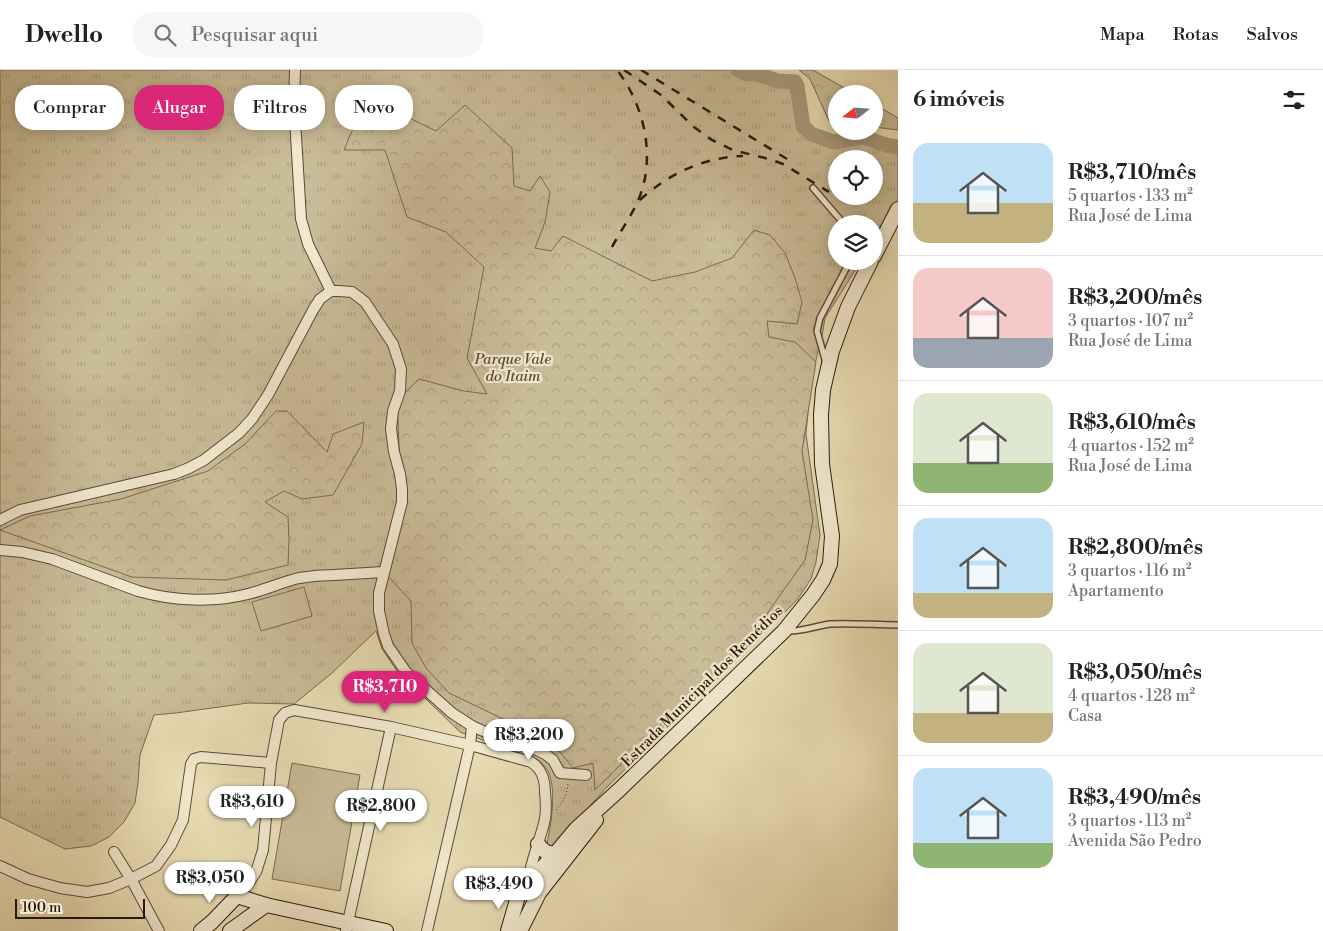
<!DOCTYPE html>
<html lang="pt">
<meta charset="utf-8">
<style>
:root{--surface:#fff;--page:#f6f6f6;--text:#222;--muted:#767676;--line:#e0e0e0;--accent:#db2777}
body{margin:0;font-family:"Libre Bodoni",serif;background:var(--page);color:var(--text);height:100vh;display:flex;flex-direction:column;font-size:19px;white-space:nowrap}
*{box-sizing:border-box;margin:0}
p{font-size:16px;color:var(--muted)}
.icon{flex:none;width:28px;height:28px;fill:none;stroke:currentColor;stroke-width:2;stroke-linecap:round;stroke-linejoin:round}
.map{position:relative;flex:1;overflow:hidden}
.side{display:flex;flex-direction:column;background:var(--surface);width:425px}
.side>*{flex:none}
.guide{position:absolute;left:15px;top:15px;width:475px;height:45px;display:flex;gap:10px}
.needle{width:32px;rotate:253deg}
.tools{position:absolute;left:828px;top:15px;display:grid;gap:10px}
.tools a{display:grid;place-items:center;width:55px;height:55px;border-radius:50%;background:var(--surface);box-shadow:0 2px 12px #0003;font-size:25px}
.scale{position:absolute;left:15px;bottom:12px;width:130px;box-sizing:border-box;padding-left:5px;border:2px solid #2c180e;border-top:0;font-size:14px;line-height:18px;white-space:nowrap;color:#2c180e;-webkit-text-stroke:4px #f1e9ce;paint-order:stroke}
.price{position:absolute;translate:-50% -42px;padding:0 11px;border-radius:18px;background:#fff;color:#222;font-size:16px;line-height:32px;filter:drop-shadow(0 1px 2px #0008)}
.price::after{content:'';position:absolute;left:50%;top:30px;width:15px;height:11px;margin-left:-8px;background:inherit;clip-path:polygon(0 0,100% 0,50% 100%)}
.price.selected{background:var(--accent);color:#fff}
ul{padding:0;list-style:none}
li{display:flex;align-items:center;gap:15px;height:125px;padding:0 15px}
li+li{border-top:1px solid var(--line)}
li span{display:grid;place-items:center;flex:none;width:140px;height:100px;border-radius:15px;color:#555}
li>.icon{margin-inline-start:auto}
span .icon{width:60px;height:60px;fill:#fffc;stroke-width:1}
li b{font-size:21px}
h2{display:flex;justify-content:space-between;align-items:center;height:60px;padding:0 15px;font-size:21px}
.chip{padding:0 18px;border-radius:20px;background:var(--surface);box-shadow:0 2px 12px #0003;font-size:18px;line-height:45px}
.chip.selected{background:var(--accent);color:#fff}
header{display:flex;align-items:center;gap:30px;box-sizing:border-box;height:70px;padding:0 25px;background:var(--surface);border-bottom:1px solid var(--line)}
header strong{font-size:24px}
nav{display:flex;gap:28px;margin-inline-start:auto;font-size:18px}
.search{width:350px;height:45px;background:var(--page);display:flex;align-items:center;gap:12px;box-sizing:border-box;padding:0 18px;border-radius:20px;color:var(--muted);font-size:19px}
main{display:flex;flex:1;min-height:0}
.map>svg:first-child{display:block}
.grass{fill:url(#grass-tufts);stroke:#7a6a53;fill-rule:evenodd}
.forest{fill:url(#forest-crowns);stroke:#7a6a53}
.garden{fill:#c9bc98;stroke:#7a6a53}
.lines{fill:none;stroke-linecap:round;stroke-linejoin:round}
.river{stroke:#a99a7c;stroke-width:15}
.lane-casing{stroke:#5b4938;stroke-width:8}
.street-casing{stroke:#5b4938;stroke-width:12}
.secondary-casing{stroke:#2c180e;stroke-width:16}
.path{stroke:#2c180e;stroke-width:1;stroke-dasharray:1 2.5;stroke-linecap:butt}
.lane{stroke:#f1e9ce;stroke-width:5}
.street{stroke:#f1e9ce;stroke-width:10}
.secondary{stroke:#f1e9ce;stroke-width:14}
.rail{stroke:#2c180e;stroke-width:2.5;stroke-dasharray:9 9;stroke-linecap:butt}
.labels{text-anchor:middle;stroke-width:4.5;stroke-linejoin:round;paint-order:stroke}
.park-label{font-size:15px;font-style:italic;fill:#5b4937;stroke:#f1e9ce}
.street-label{font-size:15px;fill:#2c180e;stroke:#f1e9ce}
</style>
<header>
<strong>Dwello</strong>
<div class="search"><svg class="icon" aria-label="search" viewBox="0 0 24 24"><circle cx="10" cy="10" r="6"/><path d="M15 15l6 6"/></svg>Pesquisar aqui</div>
<nav><a>Mapa</a><a>Rotas</a><a>Salvos</a></nav>
</header>
<main>
<div class="map">
<svg width="898" height="861" viewBox="0 0 898 861">
<defs>
<pattern id="grass-tufts" width="24" height="20" patternUnits="userSpaceOnUse" patternTransform="scale(1.25)"><rect width="24" height="20" fill="#c9bc98"/><path d="M3 7l-1-3M5 7V3M7 7l1-3M15 17l-1-3M17 17v-4M19 17l1-3" fill="none" stroke="#ada182"/></pattern>
<pattern id="forest-crowns" width="20" height="18" patternUnits="userSpaceOnUse" patternTransform="scale(1.25)"><rect width="20" height="18" fill="#c9bc98"/><path d="M2 6a3 3 0 1 1 6 0M12 15a3 3 0 1 1 6 0" fill="none" stroke="#ada182"/></pattern>
</defs>
<rect width="100%" height="100%" fill="#e9ddb4"/>
<filter id="stains"><feTurbulence type="fractalNoise" baseFrequency=".004" numOctaves="4"/><feColorMatrix values="0 0 0 0 .2 0 0 0 0 .09 0 0 0 0 .02 0 0 0 .5 -.17"/></filter>
<radialGradient id="worn" r=".72"><stop offset=".6" stop-color="#630" stop-opacity="0"/><stop offset="1" stop-color="#630" stop-opacity=".3"/></radialGradient>
<!-- grass -->
<path class="grass" d="M 0,0 L 738,0 L 797,16 L 801,44 L 811,64 L 834,72 L 863,67 L 898,81 L 898,133 L 874,171 L 874,154 L 836,154 L 836,191 L 861,191 L 825,248 L 822,266 L 811,310 L 806,364 L 820,465 L 816,492 L 811,509 L 797,530 L 606,718 L 570,758 L 555,777 L 547,774 C 551,754 557,720 548,701 C 545,696 542,693 537,689 L 460,662 L 397,601 L 382,579 L 376,561 L 332,603 L 294,634 L 248,633 L 176,643 L 154,645 L 140,685 L 138,713 L 135,733 L 124,752 L 109,767 L 91,776 L 65,779 L 0,747 ZM 836,89 L 874,89 L 874,126 L 836,126 Z"/>
<!-- forest -->
<g class="forest">
<polygon points="799,0 813,0 855,24 836,24 836,52 829,51 810,9"/>
<polygon points="874,34 898,48 898,60 874,57"/>
<polygon points="465,35 512,78 514,116 530,121 540,106 550,122 545,152 535,178 551,181 563,166 652,211 695,202 732,188 754,160 770,165 785,183 795,208 802,232 797,254 767,251 769,267 795,272 816,292 802,381 813,450 805,490 754,562 595,720 593,693 573,698 560,682 520,657 449,623 426,598 412,573 411,531 384,502 401,416 397,331 419,309 464,321 487,324 467,288 484,197 446,162 407,147 385,80 344,80 357,49 399,43 436,61"/>
<polygon points="276,341 287,341 327,382 333,364 364,352 362,374 333,425 302,429 284,421 265,432 288,447 289,470 288,495 226,510 132,507 0,460 30,446 121,429 208,401 245,374"/>
</g>
<!-- garden -->
<g class="garden">
<polygon points="304,517 312,546 261,561 252,532"/>
<polygon points="292,693 360,705 340,821 272,809"/>
</g>
<g class="lines">
<!-- river -->
<polyline class="river" points="738,0 747,4 757,4 778,11 795,12 797,16 803,56 811,64 834,72 863,67 886,75 898,77"/>
<defs>
<g id="lane">
<polyline points="813,118 844,154"/>
<polyline points="826,293 817,261 820,248 850,191"/>
<path d="M 787,561 C 801,562 815,556 830,554 C 852,553 876,555 898,555"/>
</g>
<g id="street">
<polyline points="295,0 294,33 301,149 308,174 331,221"/>
<polyline points="0,450 20,440 174,404 189,398 204,390 239,363 252,349 268,325 313,240 320,229 331,221 339,221 352,222 365,232 393,274 401,299 400,321 393,341 391,359 394,382 400,404 402,419 402,432 379,523 379,541 384,564 388,576 406,602 452,643 472,656 470,675 427,861"/>
<path d="M 0,480 L 22,482 L 52,489 L 138,521 C 173,531 213,533 248,524 C 265,520 282,512 299,508 C 311,506 322,505 334,505 C 350,504 367,503 384,502"/>
<polyline points="472,656 499,668 537,680 545,684 553,690 560,703 586,705"/>
<polyline points="114,782 131,809 159,861"/>
<polyline points="0,796 28,809 60,818 87,822 109,818 131,809 156,796 171,775 183,750 191,694 194,689 201,687 271,693"/>
<path d="M 237,826 L 246,817 L 256,802 L 263,780 L 271,693 L 279,650 L 285,643 L 294,640 L 391,657 L 470,675 L 531,692 C 542,699 545,709 545,722 C 546,732 547,743 544,753 C 539,774 530,792 528,814"/>
<polyline points="346,861 391,657"/>
</g>
<g id="secondary">
<polyline points="874,186 898,139"/>
<path d="M 538,774 C 543,781 546,783 555,784"/>
<polyline points="201,861 212,852 237,826 266,835 386,861"/>
<polyline points="230,861 266,835"/>
<polyline points="508,861 518,826 535,805 555,784 576,759 619,720 784,561 813,525 823,510 830,494 832,466 822,394 821,345 823,320 832,281 848,237 871,191"/>
<polyline points="520,861 539,823 596,750"/>
</g>
</defs>
<!-- lane casing -->
<use href="#lane" class="lane-casing"/>
<!-- street casing -->
<use href="#street" class="street-casing"/>
<!-- secondary casing -->
<use href="#secondary" class="secondary-casing"/>
<!-- path -->
<path class="path" d="M 556,740 C 563,732 568,723 568,712"/>
<!-- lane -->
<use href="#lane" class="lane"/>
<!-- street -->
<use href="#street" class="street"/>
<!-- secondary -->
<use href="#secondary" class="secondary"/>
<!-- rail -->
<g class="rail">
<polyline points="624,0 661,25 694,57 712,70 733,80 769,89 783,94 829,122"/>
<polyline points="641,0 792,92"/>
<path d="M 640,130 C 668,104 704,87 743,86"/>
<path d="M 612,177 C 620,162 630,148 637,133 C 657,90 645,36 617,0"/>
</g>
</g>
<g class="labels">
<!-- park labels -->
<g class="park-label">
<text x="513" y="294">Parque Vale<tspan x="513" dy="17">do Itaim</tspan></text>
</g>
<!-- street labels -->
<g class="street-label">
<text transform="translate(702 616) rotate(-45)" y="5">Estrada Municipal dos Remédios</text>
</g>
</g>
<rect width="100%" height="100%" filter="url(#stains)"/>
<rect width="100%" height="100%" fill="url(#worn)"/>
</svg>
<div class="tools">
<a><svg class="needle" viewBox="-14 -14 28 28"><path d="M0-13l5 13h-10z" fill="#e53935"/><path d="M0 13l5-13h-10z" fill="#767676"/></svg></a>
<a><svg class="icon" aria-label="locate" viewBox="0 0 24 24"><circle cx="12" cy="12" r="6"/><path d="M12 2v4M12 18v4M2 12h4M18 12h4"/></svg></a>
<a><svg class="icon" aria-label="layers" viewBox="0 0 24 24"><path d="M12 4l9 5-9 5-9-5zM3 14l9 5 9-5"/></svg></a>
</div>
<div class="scale">100 m</div>
<b class="price selected" style="left:385px;top:643px">R$3,710</b>
<b class="price" style="left:529px;top:691px">R$3,200</b>
<b class="price" style="left:252px;top:758px">R$3,610</b>
<b class="price" style="left:381px;top:762px">R$2,800</b>
<b class="price" style="left:210px;top:834px">R$3,050</b>
<b class="price" style="left:499px;top:840px">R$3,490</b>
<div class="guide">
<a class="chip">Comprar</a>
<a class="chip selected">Alugar</a>
<a class="chip">Filtros</a>
<a class="chip">Novo</a>
</div>
</div>
<section class="side">
<h2>6 imóveis<svg class="icon" aria-label="filters" viewBox="0 0 24 24"><path d="M4 7h16M4 17h16"/><circle cx="9" cy="7" r="2"/><circle cx="15" cy="17" r="2"/></svg></h2>
<ul>
<li><span style="background:linear-gradient(#bfe0f5 60%,#c2b280 0)"><svg class="icon" aria-label="home" viewBox="0 0 24 24"><path d="M3 11l9-7 9 7M6 9v11h12V9"/></svg></span><div><b>R$3,710/mês</b><p>5 quartos · 133 m²</p><p>Rua José de Lima</p></div></li>
<li><span style="background:linear-gradient(#f6c9c9 70%,#9aa5b1 0)"><svg class="icon" aria-label="home" viewBox="0 0 24 24"><path d="M3 11l9-7 9 7M6 9v11h12V9"/></svg></span><div><b>R$3,200/mês</b><p>3 quartos · 107 m²</p><p>Rua José de Lima</p></div></li>
<li><span style="background:linear-gradient(#dfe7d0 70%,#8fb573 0)"><svg class="icon" aria-label="home" viewBox="0 0 24 24"><path d="M3 11l9-7 9 7M6 9v11h12V9"/></svg></span><div><b>R$3,610/mês</b><p>4 quartos · 152 m²</p><p>Rua José de Lima</p></div></li>
<li><span style="background:linear-gradient(#bfe0f5 75%,#c2b280 0)"><svg class="icon" aria-label="home" viewBox="0 0 24 24"><path d="M3 11l9-7 9 7M6 9v11h12V9"/></svg></span><div><b>R$2,800/mês</b><p>3 quartos · 116 m²</p><p>Apartamento</p></div></li>
<li><span style="background:linear-gradient(#dfe7d0 70%,#c2b280 0)"><svg class="icon" aria-label="home" viewBox="0 0 24 24"><path d="M3 11l9-7 9 7M6 9v11h12V9"/></svg></span><div><b>R$3,050/mês</b><p>4 quartos · 128 m²</p><p>Casa</p></div></li>
<li><span style="background:linear-gradient(#bfe0f5 75%,#8fb573 0)"><svg class="icon" aria-label="home" viewBox="0 0 24 24"><path d="M3 11l9-7 9 7M6 9v11h12V9"/></svg></span><div><b>R$3,490/mês</b><p>3 quartos · 113 m²</p><p>Avenida São Pedro</p></div></li>
</ul>
</section>
</main>
